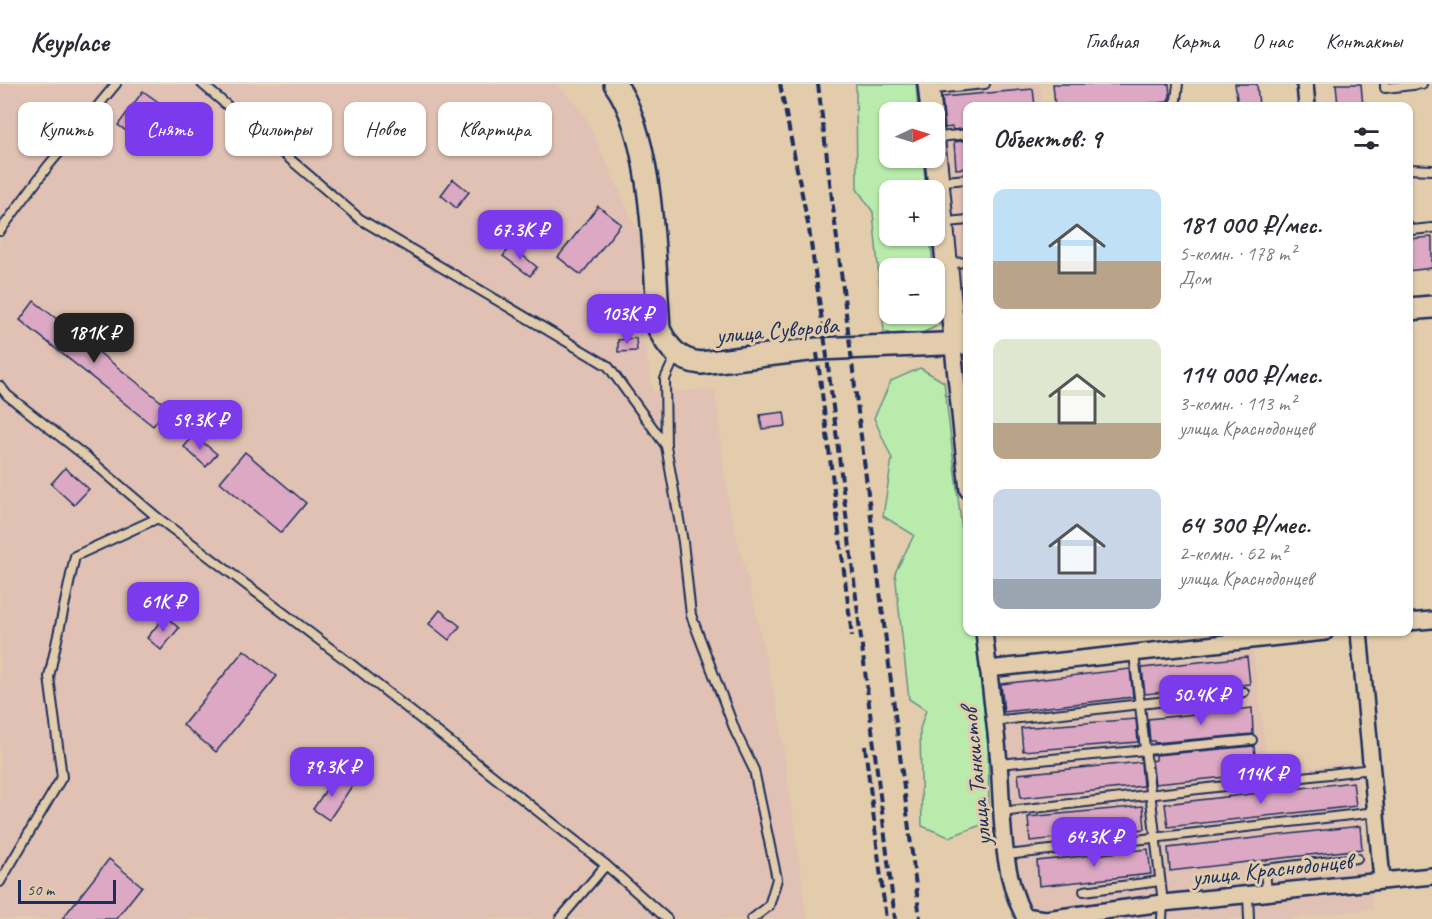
<!DOCTYPE html>
<html lang="ru">
<meta charset="utf-8">
<style>
:root{--surface:#fff;--page:#f7f7f7;--text:#2b2b33;--muted:#7c7c81;--line:#e1e1e2;--accent:#7c3aed}
body{margin:0;font-family:Caveat,sans-serif;background:var(--page);color:var(--text);height:100vh;display:flex;flex-direction:column;font-size:22px;white-space:nowrap}
*{box-sizing:border-box;margin:0}
p{font-size:20px;color:var(--muted)}
.icon{flex:none;width:33px;height:33px;fill:none;stroke:currentColor;stroke-width:2;stroke-linecap:round;stroke-linejoin:round}
.map{position:relative;flex:1;overflow:hidden}
.details{position:absolute;left:963px;top:18px;width:450px;height:534px;display:flex;flex-direction:column;background:var(--surface);border-radius:12px;box-shadow:0 2px 4px #0004}
.details>*{flex:none}
.guide{position:absolute;left:18px;top:18px;width:570px;height:54px;display:flex;gap:12px}
.needle{width:39px;rotate:86deg}
.tools{position:absolute;left:879px;top:18px;display:grid;gap:12px}
.tools a{display:grid;place-items:center;width:66px;height:66px;border-radius:12px;background:var(--surface);box-shadow:0 2px 4px #0004;font-size:30px}
.scale{position:absolute;left:18px;bottom:15px;width:98px;box-sizing:border-box;padding-left:6px;border:3px solid #1b2f5e;border-top:0;font-size:16px;line-height:21px;white-space:nowrap;color:#1b2f5e;-webkit-text-stroke:4px #e2ccac;paint-order:stroke}
.price{position:absolute;translate:-50% -51px;padding:0 14px;border-radius:12px;background:var(--accent);color:#fff;font-size:20px;line-height:39px;filter:drop-shadow(0 2px 3px #0008)}
.price::after{content:'';position:absolute;left:50%;top:36px;width:18px;height:14px;margin-left:-9px;background:inherit;clip-path:polygon(0 0,100% 0,50% 100%)}
.price.on{background:#222;color:#fff}
ul{padding:0;list-style:none}
li{display:flex;align-items:center;gap:18px;height:150px;padding:0 30px}
li span{display:grid;place-items:center;flex:none;width:168px;height:120px;border-radius:12px;color:#555}
li>.icon{margin-inline-start:auto}
span .icon{width:72px;height:72px;fill:#fffc;stroke-width:1}
li b{font-size:26px}
h2{display:flex;justify-content:space-between;align-items:center;height:72px;padding:0 30px;font-size:26px}
.chip{padding:0 21px;border-radius:12px;background:var(--surface);box-shadow:0 2px 4px #0004;font-size:21px;line-height:54px}
.chip.on{background:var(--accent);color:#fff}
header{display:flex;align-items:center;gap:36px;box-sizing:border-box;height:84px;padding:0 30px;background:var(--surface);border-bottom:2px solid var(--line)}
header strong{font-size:28px}
nav{display:flex;gap:33px;margin-inline-start:auto;font-size:21px}
.map>svg:first-child{display:block}
.built{fill:#e0c1b3}
.green{fill:#b9ecac;stroke:#6a8e85;stroke-width:1.5}
.building{fill:#dca8c3;stroke:#1b2f5e;stroke-width:1.5}
.lines{fill:none;stroke-linecap:round;stroke-linejoin:round}
.lane-casing{stroke:#1b2f5e;stroke-width:12}
.street-casing{stroke:#1b2f5e;stroke-width:20}
.secondary-casing{stroke:#1b2f5e;stroke-width:26}
.lane{stroke:#e2ccac;stroke-width:8}
.street{stroke:#e2ccac;stroke-width:15}
.secondary{stroke:#e2ccac;stroke-width:21}
.rail{stroke:#1b2f5e;stroke-width:4;stroke-dasharray:9 4.5;stroke-linecap:butt}
.labels{text-anchor:middle;stroke-width:6;stroke-linejoin:round;paint-order:stroke}
.street-label{font-size:24px;fill:#1b2f5e;stroke:#e2ccac}
</style>
<header>
<strong>Keyplace</strong>
<nav><a>Главная</a><a>Карта</a><a>О нас</a><a>Контакты</a></nav>
</header>
<div class="map">
<svg width="1432" height="835" viewBox="0 0 1432 835">
<rect width="100%" height="100%" fill="#e2ccac"/>
<filter id="ink" filterUnits="userSpaceOnUse"><feTurbulence type="fractalNoise" baseFrequency=".0167" numOctaves="2"/><feDisplacementMap in="SourceGraphic" scale="12" xChannelSelector="R" yChannelSelector="G"/><feConvolveMatrix kernelMatrix="1 2 1 2 8 2 1 2 1" color-interpolation-filters="sRGB"/></filter>
<g filter="url(#ink)">
<!-- built -->
<g class="built">
<polygon points="0,0 556,0 582,26 642,156 639,231 653,308 715,306 728,419 756,529 780,638 807,835 0,835"/>
<polygon points="951,0 1041,0 1043,22 968,22 967,242 954,243 931,2"/>
<polygon points="1253,567 1268,688 1356,678 1373,825 1288,835 1023,835 994,598"/>
</g>
<!-- green -->
<g class="green">
<polygon points="856,0 916,0 918,28 890,28 890,74 923,74 926,106 890,106 890,152 930,152 933,184 890,184 890,230 934,230 935,197 939,241 908,256 884,247 873,128 857,105"/>
<polygon points="920,284 944,298 967,488 968,548 975,548 988,658 989,738 949,753 922,742 920,645 926,626 909,615 895,489 914,451 883,432 892,375 874,334 891,297"/>
</g>
<!-- building -->
<g class="building">
<polygon points="1053,0 1169,0 1170,12 1167,18 1118,22 1055,22"/>
<polygon points="1235,0 1257,0 1259,22 1238,22"/>
<polygon points="1336,0 1361,0 1363,22 1338,22"/>
<polygon points="1033,5 1035,22 968,22 968,44 953,46 952,43 945,44 942,13"/>
<polygon points="143,7 182,35 157,69 118,41"/>
<polygon points="968,56 968,84 956,85 954,58"/>
<polygon points="453,95 469,108 456,124 441,111"/>
<polygon points="598,122 621,140 581,191 558,173"/>
<polygon points="1432,153 1432,184 1408,187 1408,155"/>
<polygon points="511,162 537,183 530,192 503,172"/>
<polygon points="34,217 168,323 153,342 20,236"/>
<polygon points="636,254 637,267 618,268 618,256"/>
<polygon points="784,328 786,342 762,345 760,331"/>
<polygon points="194,351 217,370 206,383 184,363"/>
<polygon points="245,368 306,419 281,449 220,398"/>
<polygon points="65,384 89,405 74,421 51,400"/>
<polygon points="440,526 460,542 449,556 429,540"/>
<polygon points="165,532 179,544 161,566 147,554"/>
<polygon points="244,566 277,592 216,668 183,641"/>
<polygon points="1247,573 1250,600 1145,610 1142,584"/>
<polygon points="1130,585 1133,613 1004,628 1001,600"/>
<polygon points="1252,624 1253,650 1155,659 1154,657 1150,657 1148,635"/>
<polygon points="1136,635 1138,658 1023,667 1021,644"/>
<polygon points="1254,662 1257,690 1155,700 1152,677 1156,676 1156,671"/>
<polygon points="1141,678 1143,702 1021,714 1018,690"/>
<polygon points="336,691 352,702 329,736 313,725"/>
<polygon points="1353,698 1356,722 1168,743 1165,720"/>
<polygon points="1143,722 1145,745 1030,757 1028,733"/>
<polygon points="1360,742 1362,765 1170,787 1168,764"/>
<polygon points="1148,765 1151,790 1039,802 1037,777"/>
<polygon points="109,775 142,802 116,835 62,835"/>
</g>
<g class="lines">
<defs>
<g id="lane">
<polyline points="202,0 360,135 608,282 666,362"/>
<polyline points="1385,0 1385,4 1422,0"/>
<polyline points="1172,22 1176,16 1178,0"/>
<polyline points="939,53 968,50"/>
<polyline points="1408,85 1432,86"/>
<polyline points="944,97 968,95"/>
<polyline points="948,138 968,136"/>
<polyline points="1408,142 1412,146 1432,144"/>
<polyline points="0,147 48,82 116,0"/>
<polyline points="953,179 968,178"/>
<polyline points="958,234 968,233"/>
<polyline points="961,258 935,5 985,0"/>
<polyline points="676,271 665,295 666,362 683,458 691,531 736,649 754,686 777,795 769,822 752,835"/>
<polyline points="0,302 7,311 89,375 158,434 351,580 606,781 667,835"/>
<polyline points="1134,570 1163,819 1162,835"/>
<polyline points="994,637 1244,608"/>
<polyline points="999,680 1252,656"/>
<polyline points="1001,728 1372,685"/>
<polyline points="1007,771 1376,728"/>
<polyline points="0,798 62,693 49,593 75,472 158,434"/>
<polyline points="1084,807 1160,797"/>
<polyline points="1267,809 1265,785 1357,774"/>
<polyline points="1248,811 1249,835"/>
<polyline points="560,835 606,781"/>
</g>
<g id="street">
<polyline points="926,0 929,28"/>
<polyline points="1305,0 1307,22"/>
<polyline points="933,74 968,406"/>
<polyline points="1408,538 1432,536"/>
<path d="M 984,548 C 989,591 995,635 999,679 C 1003,730 1000,786 1024,832 L 1045,835"/>
<polyline points="1359,548 1382,796"/>
<polyline points="988,585 1325,548"/>
<polyline points="1046,835 1163,819 1432,792"/>
</g>
<g id="secondary">
<path d="M 615,0 C 654,54 654,178 659,245 C 668,264 679,277 701,279 L 817,265 L 968,259"/>
<polyline points="1408,225 1432,223"/>
</g>
</defs>
<!-- lane casing -->
<use href="#lane" class="lane-casing"/>
<!-- street casing -->
<use href="#street" class="street-casing"/>
<!-- secondary casing -->
<use href="#secondary" class="secondary-casing"/>
<!-- lane -->
<use href="#lane" class="lane"/>
<!-- street -->
<use href="#street" class="street"/>
<!-- secondary -->
<use href="#secondary" class="secondary"/>
<!-- rail -->
<g class="rail">
<polyline points="780,0 809,145 826,265 895,835"/>
<polyline points="818,0 920,835"/>
<polyline points="817,269 852,552"/>
<polyline points="865,662 886,835"/>
</g>
</g>
</g>
<g class="labels">
<!-- street labels -->
<g class="street-label">
<text transform="translate(777 246) rotate(-5)" y="8">улица Суворова</text>
<text transform="translate(976 693) rotate(-96)" y="8">улица Танкистов</text>
<text transform="translate(1272 785) rotate(-6)" y="8">улица Краснодонцев</text>
</g>
</g>
</svg>
<div class="tools">
<a><svg class="needle" viewBox="-14 -14 28 28"><path d="M0-13l5 13h-10z" fill="#e53935"/><path d="M0 13l5-13h-10z" fill="#7c7c81"/></svg></a>
<a>+</a>
<a>−</a>
</div>
<div class="scale">50 m</div>
<b class="price" style="left:520px;top:177px">67.3K ₽</b>
<b class="price" style="left:627px;top:261px">103K ₽</b>
<b class="price on" style="left:94px;top:280px">181K ₽</b>
<b class="price" style="left:200px;top:367px">59.3K ₽</b>
<b class="price" style="left:163px;top:549px">61K ₽</b>
<b class="price" style="left:1201px;top:642px">50.4K ₽</b>
<b class="price" style="left:332px;top:714px">79.3K ₽</b>
<b class="price" style="left:1261px;top:721px">114K ₽</b>
<b class="price" style="left:1094px;top:784px">64.3K ₽</b>
<div class="guide">
<a class="chip">Купить</a>
<a class="chip on">Снять</a>
<a class="chip">Фильтры</a>
<a class="chip">Новое</a>
<a class="chip">Квартира</a>
</div>
<section class="details">
<h2>Объектов: 9<svg class="icon" aria-label="filters" viewBox="0 0 24 24"><path d="M4 7h16M4 17h16"/><circle cx="9" cy="7" r="2"/><circle cx="15" cy="17" r="2"/></svg></h2>
<ul>
<li><span style="background:linear-gradient(#bfe0f5 60%,#b9a48a 0)"><svg class="icon" aria-label="home" viewBox="0 0 24 24"><path d="M3 11l9-7 9 7M6 9v11h12V9"/></svg></span><div><b>181 000 ₽/мес.</b><p>5-комн. · 178 m²</p><p>Дом</p></div></li>
<li><span style="background:linear-gradient(#dfe7d0 70%,#b9a48a 0)"><svg class="icon" aria-label="home" viewBox="0 0 24 24"><path d="M3 11l9-7 9 7M6 9v11h12V9"/></svg></span><div><b>114 000 ₽/мес.</b><p>3-комн. · 113 m²</p><p>улица Краснодонцев</p></div></li>
<li><span style="background:linear-gradient(#c9d6e8 75%,#9aa5b1 0)"><svg class="icon" aria-label="home" viewBox="0 0 24 24"><path d="M3 11l9-7 9 7M6 9v11h12V9"/></svg></span><div><b>64 300 ₽/мес.</b><p>2-комн. · 62 m²</p><p>улица Краснодонцев</p></div></li>
</ul>
</section>
</div>
